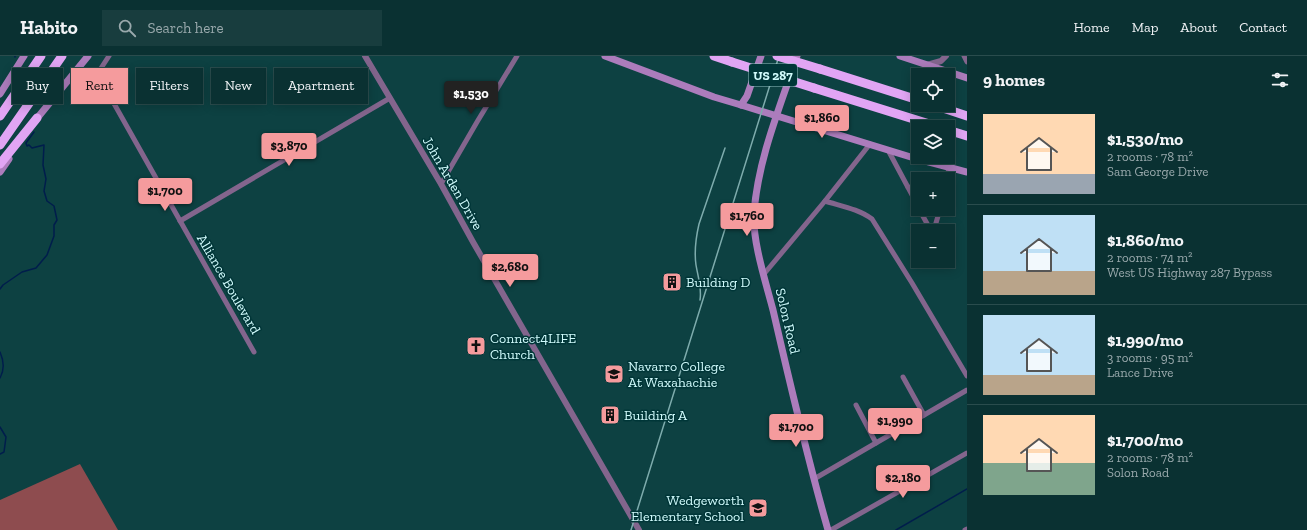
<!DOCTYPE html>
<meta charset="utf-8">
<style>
:root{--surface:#0a3132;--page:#183d3e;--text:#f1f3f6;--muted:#99a9ac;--line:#2a4c4d;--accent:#f59b9d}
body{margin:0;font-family:"Zilla Slab",serif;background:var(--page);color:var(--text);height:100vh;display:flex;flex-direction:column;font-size:15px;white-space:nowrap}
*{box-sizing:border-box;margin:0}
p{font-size:13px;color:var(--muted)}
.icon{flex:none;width:22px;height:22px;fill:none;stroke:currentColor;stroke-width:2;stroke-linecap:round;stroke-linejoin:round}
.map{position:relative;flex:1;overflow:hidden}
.details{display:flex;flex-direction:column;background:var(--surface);width:340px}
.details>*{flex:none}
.hud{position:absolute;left:12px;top:12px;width:380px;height:36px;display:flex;gap:8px}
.controls{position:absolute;left:911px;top:12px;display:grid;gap:8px}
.controls a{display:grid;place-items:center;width:44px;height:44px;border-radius:0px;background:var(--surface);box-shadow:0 2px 10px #0003,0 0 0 1px var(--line);font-size:20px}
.price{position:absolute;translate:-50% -34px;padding:0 9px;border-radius:4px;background:var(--accent);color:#111;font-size:13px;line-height:26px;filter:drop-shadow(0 1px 2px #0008)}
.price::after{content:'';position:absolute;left:50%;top:24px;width:12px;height:9px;margin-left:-6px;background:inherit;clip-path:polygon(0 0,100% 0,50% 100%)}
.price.active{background:#222;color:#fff}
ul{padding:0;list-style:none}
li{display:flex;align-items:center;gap:12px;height:100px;padding:0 16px}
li+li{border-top:1px solid var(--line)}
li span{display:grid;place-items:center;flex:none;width:112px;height:80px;border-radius:0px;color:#555}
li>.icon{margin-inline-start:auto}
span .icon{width:48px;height:48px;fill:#fffc;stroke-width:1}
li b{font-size:17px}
h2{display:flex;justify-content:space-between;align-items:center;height:48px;padding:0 16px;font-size:17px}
.tag{padding:0 14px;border-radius:0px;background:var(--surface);box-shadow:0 2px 10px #0003,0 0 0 1px var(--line);font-size:14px;line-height:36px}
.tag.active{background:var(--accent);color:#111}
header{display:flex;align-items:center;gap:24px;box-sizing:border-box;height:56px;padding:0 20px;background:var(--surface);border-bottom:1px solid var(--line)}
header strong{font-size:19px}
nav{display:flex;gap:22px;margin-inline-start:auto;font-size:14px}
.search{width:280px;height:36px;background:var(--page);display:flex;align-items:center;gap:10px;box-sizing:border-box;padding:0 14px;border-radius:0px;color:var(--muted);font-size:15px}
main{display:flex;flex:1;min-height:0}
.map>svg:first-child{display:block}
.green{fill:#8e4c4f}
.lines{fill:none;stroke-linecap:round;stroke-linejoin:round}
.stream{stroke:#001d4c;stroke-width:1.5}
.minor{stroke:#83658d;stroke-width:5}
.tertiary{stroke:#83658d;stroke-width:6}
.secondary{stroke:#ac7cbc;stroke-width:7}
.motorway{stroke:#e1a5f4;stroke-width:9}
.rail{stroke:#7eacad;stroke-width:1.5}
.motorway-bridge{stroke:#e1a5f4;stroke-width:9}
.labels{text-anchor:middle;stroke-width:3;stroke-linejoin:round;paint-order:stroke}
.shield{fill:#003638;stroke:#92c0c1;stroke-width:1}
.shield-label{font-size:13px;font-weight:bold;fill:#d1fbfc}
.street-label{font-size:14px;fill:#d1fbfc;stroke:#003638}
.poi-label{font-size:14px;fill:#d1fbfc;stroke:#003638;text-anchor:start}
</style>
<header>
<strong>Habito</strong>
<div class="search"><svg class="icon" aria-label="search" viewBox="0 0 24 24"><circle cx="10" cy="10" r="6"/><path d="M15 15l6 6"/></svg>Search here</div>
<nav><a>Home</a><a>Map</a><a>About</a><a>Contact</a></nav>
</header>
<main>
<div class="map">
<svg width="967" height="474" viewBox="0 0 967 474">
<rect width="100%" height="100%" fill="#0d4142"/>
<!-- green -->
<polygon class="green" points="80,408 118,474 0,474 0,444"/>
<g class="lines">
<!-- stream -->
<g class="stream">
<polyline points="15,1 15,0"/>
<polyline points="0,233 3,229 22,216 36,212 47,199 54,180 54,169 57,164 54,150 47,145 44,135 46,123 43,109 44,89 32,92 29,89 27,90 26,87 34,76"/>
<path d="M 0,296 C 4,305 5,313 0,322"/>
<polyline points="0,371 6,381 4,396 0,398"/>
<polyline points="896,474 967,433"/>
</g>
<!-- minor -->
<g class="minor">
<polyline points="964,0 967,6"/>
<polyline points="77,16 101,32 112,44 254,296"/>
<polyline points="92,26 109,0"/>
<polyline points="888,94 918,150"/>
<polyline points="947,123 949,111"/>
<polyline points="441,128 477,66 517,0"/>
<polyline points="908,131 918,133"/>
<path d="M 825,145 C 841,150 859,153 872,163 L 912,227 L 967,320"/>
<polyline points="919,153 930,173 932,174 934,174 940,153"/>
<polyline points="180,165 390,42"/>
<polyline points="764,218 825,145 870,88"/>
<polyline points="903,321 924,359"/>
<polyline points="856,349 876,387"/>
<polyline points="814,423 967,334"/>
<polyline points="831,474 967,397"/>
<polyline points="965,474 967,473"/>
</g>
<!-- tertiary -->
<g class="tertiary">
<polyline points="365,0 441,128 473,186 639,474"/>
<polyline points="927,9 941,5 946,0"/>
</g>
<!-- secondary -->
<g class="secondary">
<polyline points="605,0 714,41 741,49 914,102 967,116"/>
<path d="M 797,0 C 780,51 758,103 754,157 C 752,184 766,227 773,254 C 790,328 807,401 828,474"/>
<polyline points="900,0 967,22"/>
<polyline points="0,38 24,0"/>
<polyline points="741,49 747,40 761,0"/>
<polyline points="34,66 88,0"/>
<polyline points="0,116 9,103"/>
</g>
<!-- motorway -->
<g class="motorway">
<polyline points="714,0 732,6"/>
<polyline points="820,13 918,44"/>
<polyline points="814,32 939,71"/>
<polyline points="934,49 967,60"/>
<polyline points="0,60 41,0"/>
<polyline points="948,74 967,80"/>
<polyline points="0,89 62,0"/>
<polyline points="0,108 37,62"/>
</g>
<!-- rail -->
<g class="rail">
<path d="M 700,244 C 702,232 698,221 696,209 C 694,195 696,181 699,168 L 725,92"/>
<polyline points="631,474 779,0"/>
</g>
<!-- motorway-bridge -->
<g class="motorway-bridge">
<polyline points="777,0 820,13"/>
<polyline points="732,6 814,32"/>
</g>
</g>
<!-- icons -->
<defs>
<symbol id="building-square" viewBox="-11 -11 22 22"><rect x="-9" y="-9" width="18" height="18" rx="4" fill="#f59b9d" stroke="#003638"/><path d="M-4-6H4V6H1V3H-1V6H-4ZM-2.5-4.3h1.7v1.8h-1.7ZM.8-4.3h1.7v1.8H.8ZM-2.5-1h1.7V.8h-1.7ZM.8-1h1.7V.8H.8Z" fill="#111"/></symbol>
<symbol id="church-square" viewBox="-11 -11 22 22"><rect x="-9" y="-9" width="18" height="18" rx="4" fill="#f59b9d" stroke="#003638"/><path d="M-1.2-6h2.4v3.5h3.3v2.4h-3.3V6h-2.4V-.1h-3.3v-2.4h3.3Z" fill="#111"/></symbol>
<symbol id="university-square" viewBox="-11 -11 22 22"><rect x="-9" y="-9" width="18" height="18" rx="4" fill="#f59b9d" stroke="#003638"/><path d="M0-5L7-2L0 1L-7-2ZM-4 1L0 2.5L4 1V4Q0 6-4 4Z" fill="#111"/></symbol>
<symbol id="school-square" viewBox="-11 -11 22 22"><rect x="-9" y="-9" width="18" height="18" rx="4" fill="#f59b9d" stroke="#003638"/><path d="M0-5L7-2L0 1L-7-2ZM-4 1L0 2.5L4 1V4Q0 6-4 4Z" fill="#111"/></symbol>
</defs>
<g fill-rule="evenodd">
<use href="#building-square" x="661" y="215" width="22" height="22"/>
<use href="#church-square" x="465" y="279" width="22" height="22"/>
<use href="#university-square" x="603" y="307" width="22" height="22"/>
<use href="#building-square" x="599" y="348" width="22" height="22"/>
<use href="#school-square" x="747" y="441" width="22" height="22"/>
</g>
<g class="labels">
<!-- shield labels -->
<rect class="shield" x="749" y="8" width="48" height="22" rx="3"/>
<g class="shield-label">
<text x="773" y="24">US 287</text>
</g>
<!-- street labels -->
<g class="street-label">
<text transform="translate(453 127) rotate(60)" y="5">John Arden Drive</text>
<text transform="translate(229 228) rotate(60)" y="5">Alliance Boulevard</text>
<text transform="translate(788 265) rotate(77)" y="5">Solon Road</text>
</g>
<!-- poi labels -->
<g class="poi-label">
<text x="686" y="231">Building D</text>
<text x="490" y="287">Connect4LIFE<tspan x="490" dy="16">Church</tspan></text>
<text x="628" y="315">Navarro College<tspan x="628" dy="16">At Waxahachie</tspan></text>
<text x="624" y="364">Building A</text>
<text x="744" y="449" text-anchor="end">Wedgeworth<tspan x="744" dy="16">Elementary School</tspan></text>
</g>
</g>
</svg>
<div class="controls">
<a><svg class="icon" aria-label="locate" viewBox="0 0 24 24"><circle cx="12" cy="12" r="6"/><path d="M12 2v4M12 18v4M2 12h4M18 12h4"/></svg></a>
<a><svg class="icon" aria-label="layers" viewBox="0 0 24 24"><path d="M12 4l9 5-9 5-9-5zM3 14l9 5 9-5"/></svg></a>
<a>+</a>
<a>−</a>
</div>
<b class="price active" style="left:471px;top:59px">$1,530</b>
<b class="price" style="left:822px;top:83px">$1,860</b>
<b class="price" style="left:289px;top:111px">$3,870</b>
<b class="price" style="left:165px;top:156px">$1,700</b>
<b class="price" style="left:747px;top:181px">$1,760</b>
<b class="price" style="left:510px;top:232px">$2,680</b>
<b class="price" style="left:895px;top:386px">$1,990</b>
<b class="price" style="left:796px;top:392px">$1,700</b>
<b class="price" style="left:903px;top:443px">$2,180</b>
<div class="hud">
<a class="tag">Buy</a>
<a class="tag active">Rent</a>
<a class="tag">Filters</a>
<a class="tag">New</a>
<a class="tag">Apartment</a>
</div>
</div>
<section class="details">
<h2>9 homes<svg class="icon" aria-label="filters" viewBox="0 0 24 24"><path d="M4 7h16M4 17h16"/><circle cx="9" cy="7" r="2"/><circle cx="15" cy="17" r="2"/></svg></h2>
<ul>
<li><span style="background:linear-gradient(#ffd9b3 75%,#9aa5b1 0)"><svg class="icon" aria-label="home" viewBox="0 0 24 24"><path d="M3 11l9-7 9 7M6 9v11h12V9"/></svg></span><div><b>$1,530/mo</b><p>2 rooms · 78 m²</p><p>Sam George Drive</p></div></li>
<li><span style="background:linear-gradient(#bfe0f5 70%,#b9a48a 0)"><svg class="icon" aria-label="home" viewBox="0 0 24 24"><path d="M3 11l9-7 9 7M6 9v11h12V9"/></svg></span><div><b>$1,860/mo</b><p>2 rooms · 74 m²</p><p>West US Highway 287 Bypass</p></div></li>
<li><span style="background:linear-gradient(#bfe0f5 75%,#b9a48a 0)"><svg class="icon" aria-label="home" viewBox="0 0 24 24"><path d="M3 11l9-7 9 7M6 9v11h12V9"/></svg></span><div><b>$1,990/mo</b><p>3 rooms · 95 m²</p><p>Lance Drive</p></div></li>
<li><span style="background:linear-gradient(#ffd9b3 60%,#7fa58c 0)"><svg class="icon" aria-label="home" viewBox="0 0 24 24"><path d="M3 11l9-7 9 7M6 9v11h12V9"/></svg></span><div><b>$1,700/mo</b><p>2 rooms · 78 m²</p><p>Solon Road</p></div></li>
</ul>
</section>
</main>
